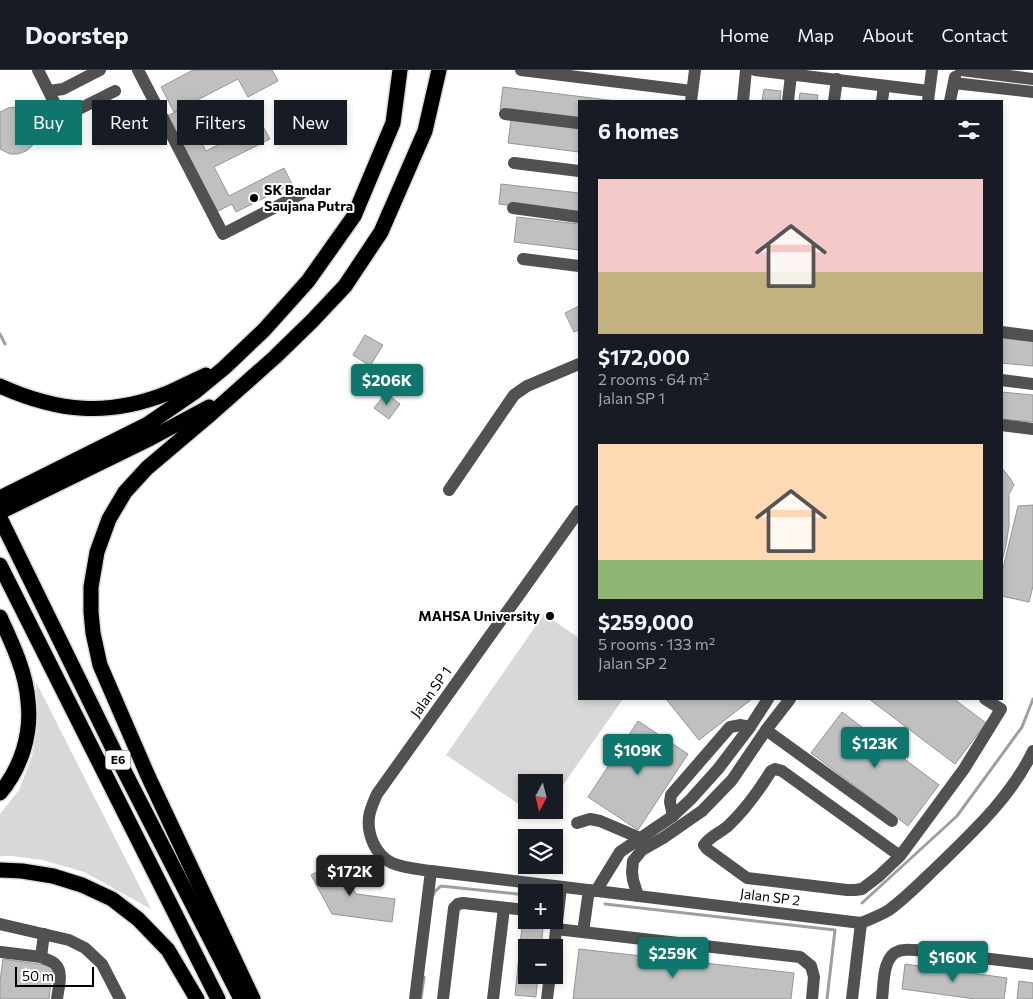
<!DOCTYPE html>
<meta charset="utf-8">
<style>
:root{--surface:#171b24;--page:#242831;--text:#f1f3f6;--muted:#9ea1a6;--line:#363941;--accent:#0f766e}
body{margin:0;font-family:Commissioner,sans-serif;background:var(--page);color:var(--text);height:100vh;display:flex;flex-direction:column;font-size:19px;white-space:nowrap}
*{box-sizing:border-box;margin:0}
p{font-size:16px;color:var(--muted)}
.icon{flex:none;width:28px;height:28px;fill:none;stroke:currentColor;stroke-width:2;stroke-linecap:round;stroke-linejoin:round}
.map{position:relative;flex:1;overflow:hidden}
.panel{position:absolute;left:578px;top:30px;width:425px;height:600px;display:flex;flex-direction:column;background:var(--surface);border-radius:0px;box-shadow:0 2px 8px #0003}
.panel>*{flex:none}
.guide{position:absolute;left:15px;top:30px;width:475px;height:45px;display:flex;gap:10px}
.needle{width:32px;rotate:187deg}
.controls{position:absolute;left:518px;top:704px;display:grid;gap:10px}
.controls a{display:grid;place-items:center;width:45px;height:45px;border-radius:0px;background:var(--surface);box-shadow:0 2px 8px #0003;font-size:25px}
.scale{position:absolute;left:15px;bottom:12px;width:79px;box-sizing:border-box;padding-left:5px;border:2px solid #000;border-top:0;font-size:14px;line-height:18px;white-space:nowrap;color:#000;-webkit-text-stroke:4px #fff;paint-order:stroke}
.price{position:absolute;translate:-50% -42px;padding:0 11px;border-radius:5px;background:var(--accent);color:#fff;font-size:16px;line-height:32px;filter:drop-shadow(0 1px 2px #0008)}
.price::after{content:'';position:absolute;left:50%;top:30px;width:15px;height:11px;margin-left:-8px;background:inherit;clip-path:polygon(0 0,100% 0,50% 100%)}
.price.selected{background:#222;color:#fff}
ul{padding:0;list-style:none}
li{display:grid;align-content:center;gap:10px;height:265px;padding:0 20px}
li span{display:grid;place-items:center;height:155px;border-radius:0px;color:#555}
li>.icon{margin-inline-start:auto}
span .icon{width:90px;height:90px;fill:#fffc;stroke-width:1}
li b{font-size:21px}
h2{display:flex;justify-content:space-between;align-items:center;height:60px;padding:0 20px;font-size:21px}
.tag{padding:0 18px;border-radius:0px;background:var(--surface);box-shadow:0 2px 8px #0003;font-size:18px;line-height:45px}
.tag.selected{background:var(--accent);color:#fff}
header{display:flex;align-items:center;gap:30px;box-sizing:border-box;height:70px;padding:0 25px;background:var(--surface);border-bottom:1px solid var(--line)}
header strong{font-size:24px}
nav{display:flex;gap:28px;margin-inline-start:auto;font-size:18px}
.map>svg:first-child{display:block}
.green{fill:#d8d8d8}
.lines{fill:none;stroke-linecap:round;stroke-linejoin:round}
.stream{stroke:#9f9f9f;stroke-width:3}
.building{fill:#c0c0c0;stroke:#959595}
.highway-casing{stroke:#dbdbdb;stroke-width:18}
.minor{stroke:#515151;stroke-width:12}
.highway{stroke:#000;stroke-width:15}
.poi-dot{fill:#000;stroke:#fff;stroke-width:2}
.labels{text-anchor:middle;stroke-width:4;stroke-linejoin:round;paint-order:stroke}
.shield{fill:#fff;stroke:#4c4c4c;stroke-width:1}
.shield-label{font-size:12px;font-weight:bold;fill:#000}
.poi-label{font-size:14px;font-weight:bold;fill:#000;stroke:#fff;text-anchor:start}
.street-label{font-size:14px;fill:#000;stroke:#fff}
</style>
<header>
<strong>Doorstep</strong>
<nav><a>Home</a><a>Map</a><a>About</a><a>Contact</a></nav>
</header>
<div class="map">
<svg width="1033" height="929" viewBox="0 0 1033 929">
<rect width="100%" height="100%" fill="#fff"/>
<!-- green -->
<g class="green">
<polygon points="544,544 579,568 579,629 623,629 554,728 554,712 526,712 526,739 446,685"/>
<polygon points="36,612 151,839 84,802 43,790 11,786 0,786 0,744 19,720 32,686 37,659"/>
</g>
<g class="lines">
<!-- stream -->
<g class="stream">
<polyline points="0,264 5,274"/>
<polyline points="434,824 434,822 441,816 526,825"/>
<polyline points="862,833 957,746 1022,657 1033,629"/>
<polyline points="605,834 835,860 827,929"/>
<polyline points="421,929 424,907"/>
</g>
</g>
<!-- building -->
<g class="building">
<polygon points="193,0 272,0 278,11 248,27 238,9 174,42 161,17"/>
<polygon points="503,17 616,31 579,31 579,50 500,40"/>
<polygon points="764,19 781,21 780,31 762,30"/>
<polygon points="800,23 818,25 817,31 799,31"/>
<polygon points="16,37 23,39 29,43 34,49 37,56 38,63 36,70 32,76 26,81 18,84 10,84 0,79 0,42 8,38"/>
<polygon points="184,38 206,81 261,53 270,69 214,97 229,126 284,98 292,114 236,142 232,134 216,142 167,46"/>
<polygon points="511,50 579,59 579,82 508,73"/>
<polygon points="501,114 579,123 579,144 499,134"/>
<polygon points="517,147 579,154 579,180 514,172"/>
<polygon points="579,236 579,260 574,262 565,243"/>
<polygon points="365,265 383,275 370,296 353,285"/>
<polygon points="1001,266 1033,269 1033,296 1001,293"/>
<polygon points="1001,322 1033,325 1033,352 1001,349"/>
<polygon points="386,323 400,334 389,349 374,338"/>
<polygon points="1001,397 1010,408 1014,415 1009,424 1009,456 1006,475 1001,495"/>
<polygon points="1033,435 1033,516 1029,532 1001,526 1001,507 1018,436"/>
<polygon points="666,629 752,629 699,670"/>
<polygon points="869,629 954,629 986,653 955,694"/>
<polygon points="842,642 939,715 908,756 811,683"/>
<polygon points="638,651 688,684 638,760 588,727"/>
<polygon points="339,791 356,824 395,829 392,852 332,844 311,805"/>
<polygon points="522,856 543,858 541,878 526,878 526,905 538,905 536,927 515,925"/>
<polygon points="579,879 794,903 791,929 573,929"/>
<polygon points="3,889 53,896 49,929 0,929 0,911"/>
<polygon points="905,894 1007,908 1004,929 975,929 902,919"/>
<polygon points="1019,911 1033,913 1033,929 1017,929"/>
</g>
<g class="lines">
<defs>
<g id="highway">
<path d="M 0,316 C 58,342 108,347 168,323 C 181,317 193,311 206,305"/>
<polyline points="0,428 148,354 196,321 224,298 264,260 308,211 354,146 393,53 400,0"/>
<polyline points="0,442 151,368 209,337"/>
<polyline points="0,448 117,687 241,929"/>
<polyline points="0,495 218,929"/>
<path d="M 0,547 C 12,573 26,602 28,631 C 32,664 21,698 0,723"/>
<polyline points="0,800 22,801 53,806 82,815 112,829 138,849 168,880 197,929"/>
<polyline points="253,929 148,706 100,595 93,563 91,542 91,517 97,482 109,449 125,422 147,398 212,343 275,287 312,251 345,216 381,162 425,61 439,0"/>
</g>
</defs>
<!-- highway casing -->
<use href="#highway" class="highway-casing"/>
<!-- minor -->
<g class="minor">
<polyline points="38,0 58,40 64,42 73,42 115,21"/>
<polyline points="138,0 223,164 301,124"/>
<polyline points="521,0 692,21"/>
<polyline points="755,0 929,21"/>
<polyline points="961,0 1033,9"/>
<polyline points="954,13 1033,22"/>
<polyline points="49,21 63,19 100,0"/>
<polyline points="691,31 695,0"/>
<polyline points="743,31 746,0"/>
<polyline points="788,31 791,5"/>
<polyline points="834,31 837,9"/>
<polyline points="882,31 884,16"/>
<polyline points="928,31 932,0"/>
<polyline points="950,31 955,7"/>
<polyline points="505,44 579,53"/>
<polyline points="514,93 579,101"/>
<polyline points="513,138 579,147"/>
<polyline points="523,189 579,196"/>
<polyline points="1001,262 1033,266"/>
<polyline points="1001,310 1033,314"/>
<polyline points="1001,355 1033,359"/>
<polyline points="449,420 514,325 527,316 579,294"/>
<path d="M 579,441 L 377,724 C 374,731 370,739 369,747 C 367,764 375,785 392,793 C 404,798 418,799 431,801 L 861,853 C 871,849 881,845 889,840 C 908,826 924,809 941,793 C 975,760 1012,725 1033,681"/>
<polyline points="766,660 892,751"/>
<polyline points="673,746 670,732 671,725 730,657 741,655 750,657"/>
<polyline points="577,753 590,749 600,751 640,768"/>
<path d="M 900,786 L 782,701 L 775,699 L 771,701 C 758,722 746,739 728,756 C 720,763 710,766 704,775 L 707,779 L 747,808 L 847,820 L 855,820 L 862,819 L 879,806 L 900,786 L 964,699 L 1001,639 L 985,629"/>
<polyline points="596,821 620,782 673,746 691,729 718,699 750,657 768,629"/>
<polyline points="638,826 633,810 632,802 633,791 642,780 663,768 702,741 732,710 766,660 790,629"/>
<polyline points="554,843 558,843 561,817"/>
<polyline points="0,854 69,870 85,878 102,894 120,929"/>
<polyline points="556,859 800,887 811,896 814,907 812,929"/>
<polyline points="583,862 589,820"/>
<path d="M 44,864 L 41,887 C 45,889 52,891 55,894 C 64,902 58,919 57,929"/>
<polyline points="554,878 558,843"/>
<polyline points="1,882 41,887"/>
<polyline points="415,929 431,801"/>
<polyline points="443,929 454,838 458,834 463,833 526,840"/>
<polyline points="493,929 504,838"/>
<polyline points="547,929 550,905"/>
<polyline points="852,929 861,853"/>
<path d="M 882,929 C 884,915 882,886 899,881 C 904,879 910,880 915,880 L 1033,894"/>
</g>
<!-- highway -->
<use href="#highway" class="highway"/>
</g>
<!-- markers -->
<g class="poi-dot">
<circle cx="254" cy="128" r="5"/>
<circle cx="550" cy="546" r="5"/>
</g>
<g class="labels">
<!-- shield labels -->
<rect class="shield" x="105.5" y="680.5" width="25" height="19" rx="4"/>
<g class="shield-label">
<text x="118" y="694">E6</text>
</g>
<!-- poi labels -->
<g class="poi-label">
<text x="264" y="125">SK Bandar<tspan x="264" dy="16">Saujana Putra</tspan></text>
<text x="540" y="551" text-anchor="end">MAHSA University</text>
</g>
<!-- street labels -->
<g class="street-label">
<text transform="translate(431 622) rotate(-54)" y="5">Jalan SP 1</text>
<text transform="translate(770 827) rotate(7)" y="5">Jalan SP 2</text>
</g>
</g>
</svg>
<div class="controls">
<a><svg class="needle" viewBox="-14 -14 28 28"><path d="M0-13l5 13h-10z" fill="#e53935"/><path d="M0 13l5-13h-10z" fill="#9ea1a6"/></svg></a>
<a><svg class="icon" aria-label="layers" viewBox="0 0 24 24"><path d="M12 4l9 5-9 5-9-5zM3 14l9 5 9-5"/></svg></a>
<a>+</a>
<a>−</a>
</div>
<div class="scale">50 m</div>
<b class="price" style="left:387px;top:336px">$206K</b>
<b class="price" style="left:875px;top:699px">$123K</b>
<b class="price" style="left:638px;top:706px">$109K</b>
<b class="price selected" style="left:350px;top:827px">$172K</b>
<b class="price" style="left:673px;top:909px">$259K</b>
<b class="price" style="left:953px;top:913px">$160K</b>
<div class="guide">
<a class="tag selected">Buy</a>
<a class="tag">Rent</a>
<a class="tag">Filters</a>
<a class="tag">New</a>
</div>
<section class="panel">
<h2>6 homes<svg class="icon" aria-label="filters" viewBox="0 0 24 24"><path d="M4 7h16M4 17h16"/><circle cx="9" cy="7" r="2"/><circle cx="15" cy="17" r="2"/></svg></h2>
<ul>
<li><span style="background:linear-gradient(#f6c9c9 60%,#c2b280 0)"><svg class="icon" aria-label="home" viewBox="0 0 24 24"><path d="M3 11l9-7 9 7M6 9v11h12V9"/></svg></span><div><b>$172,000</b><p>2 rooms · 64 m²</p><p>Jalan SP 1</p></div></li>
<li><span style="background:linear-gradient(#ffd9b3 75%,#8fb573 0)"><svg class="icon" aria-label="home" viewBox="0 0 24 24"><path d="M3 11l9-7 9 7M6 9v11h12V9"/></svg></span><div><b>$259,000</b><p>5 rooms · 133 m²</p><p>Jalan SP 2</p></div></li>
</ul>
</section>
</div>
